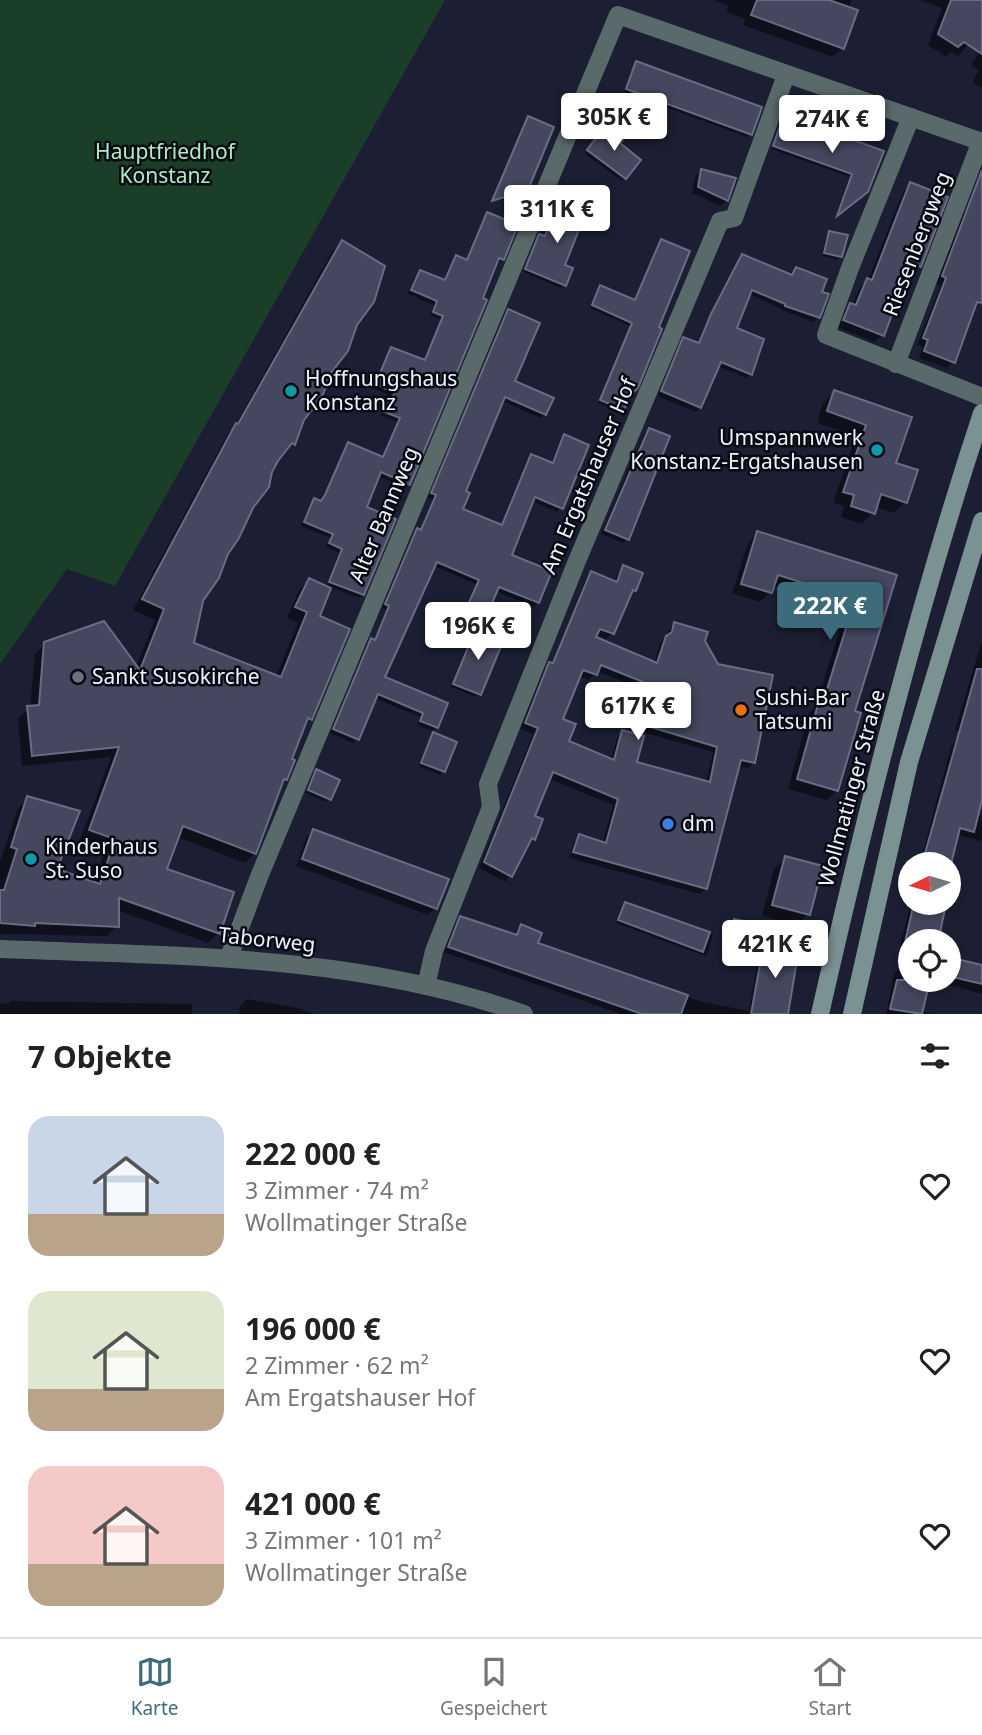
<!DOCTYPE html>
<html lang="de">
<meta charset="utf-8">
<style>
:root{--surface:#fff;--page:#f2f2f2;--text:#222;--muted:#767676;--line:#e0e0e0;--accent:#3c6c7b}
body{margin:0;font-family:"Noto Sans",sans-serif;background:var(--page);color:var(--text);height:100vh;display:flex;flex-direction:column;font-size:26px;white-space:nowrap}
*{box-sizing:border-box;margin:0}
p{font-size:23px;color:var(--muted)}
.icon{flex:none;width:38px;height:38px;fill:none;stroke:currentColor;stroke-width:2;stroke-linecap:round;stroke-linejoin:round}
.map{position:relative;height:1014px;overflow:hidden}
.sheet{display:flex;flex-direction:column;background:var(--surface);flex:1}
.sheet>*{flex:none}
.needle{width:46px;rotate:265deg}
.buttons{position:absolute;left:898px;top:852px;display:grid;gap:14px}
.buttons a{display:grid;place-items:center;width:63px;height:63px;border-radius:50%;background:var(--surface);box-shadow:0 4px 10px #0003;font-size:35px}
.price{position:absolute;translate:-50% -60px;padding:0 16px;border-radius:7px;background:#fff;color:#222;font-size:23px;line-height:46px;filter:drop-shadow(0 2px 4px #0008)}
.price::after{content:'';position:absolute;left:50%;top:42px;width:21px;height:16px;margin-left:-10px;background:inherit;clip-path:polygon(0 0,100% 0,50% 100%)}
.price.current{background:var(--accent);color:#fff}
ul{padding:0;list-style:none}
li{display:flex;align-items:center;gap:21px;height:175px;padding:0 28px}
li span{display:grid;place-items:center;flex:none;width:196px;height:140px;border-radius:21px;color:#555}
li>.icon{margin-inline-start:auto}
span .icon{width:84px;height:84px;fill:#fffc;stroke-width:1}
li b{font-size:30px}
h2{display:flex;justify-content:space-between;align-items:center;height:84px;padding:0 28px;font-size:30px}
.dock{display:flex;justify-content:space-around;align-items:center;height:98px;border-top:2px solid var(--line);background:var(--surface);font-size:19px;color:var(--muted)}
.dock a{display:grid;justify-items:center;gap:4px}
.dock .current{color:var(--accent)}
.map>svg:first-child{display:block}
.green{fill:#1b3e28}
.shadow{fill:#0007;fill-rule:evenodd}
.building{fill:#44475e;stroke:#696c85;stroke-width:2;fill-rule:evenodd}
.lines{fill:none;stroke-linecap:round;stroke-linejoin:round}
.street{stroke:#5a6969;stroke-width:18}
.secondary{stroke:#7b9292;stroke-width:18}
.culture-dot{fill:#0f9aa8;stroke:#080912;stroke-width:2.5}
.worship-dot{fill:#6b7280;stroke:#080912;stroke-width:2.5}
.food-dot{fill:#e8710a;stroke:#080912;stroke-width:2.5}
.shop-dot{fill:#3f7fe0;stroke:#080912;stroke-width:2.5}
.labels{text-anchor:middle;stroke-width:5;stroke-linejoin:round;paint-order:stroke}
.park-label{font-size:21px;fill:#adefc0;stroke:#080912}
.street-label{font-size:21px;fill:#f0f2fd;stroke:#080912}
.poi-label{font-size:21px;fill:#f0f2fd;stroke:#080912;text-anchor:start}
</style>
<div class="map">
<svg width="982" height="1014" viewBox="0 0 982 1014">
<rect width="100%" height="100%" fill="#1c1f33"/>
<!-- green -->
<polygon class="green" points="0,0 445,0 115,586 67,569 0,664"/>
<!-- shadow -->
<g class="shadow">
<polygon points="713,0 851,0 843,48 833,57 743,25 745,19 726,12 728,6"/>
<polygon points="919,0 982,0 968,45 958,56 951,52 946,57 928,45 942,8"/>
<polygon points="982,48 982,88 973,83 978,70 971,65"/>
<polygon points="636,63 751,134 747,137 624,92"/>
<polygon points="785,117 881,152 862,194 837,215 850,177 771,149"/>
<polygon points="529,118 526,189 523,193 491,202"/>
<polygon points="601,132 618,144 625,178 622,181 585,154"/>
<polygon points="701,171 727,200 721,206 692,193 695,177"/>
<polygon points="910,184 919,266 912,274 907,271 882,335 875,342 837,327 843,312 850,305 852,306 860,287 868,280 903,192"/>
<polygon points="560,203 564,285 561,288 523,272 536,239 540,236 544,238"/>
<polygon points="969,207 982,212 982,285 953,362 947,368 919,358 923,347 917,345 941,285 936,283 963,214"/>
<polygon points="488,214 502,259 498,263 496,262 409,484 405,487 377,476 364,508 393,520 362,594 359,598 330,587 318,617 311,719 302,727 290,760 285,779 281,784 255,853 245,863 177,837 165,870 218,933 208,943 117,910 117,926 107,936 0,934 0,862 18,808 28,798 55,870 94,884 106,849 80,840 111,757 22,766 18,718 30,708 35,654 45,644 136,667 155,620 133,610 227,435 233,429 332,252 342,242 355,324 303,419 293,444 282,453 201,600 192,644 276,677 298,623 287,618 299,590 309,580 326,587 339,553 326,547 330,538 301,526 310,504 314,500 320,502 322,500 345,448 349,445 382,458 398,422 380,415 393,397 374,389 374,383 391,349 424,362 441,320 430,315 434,305 408,294 416,276 420,272 443,282 456,257 466,261 484,218"/>
<polygon points="829,233 840,256 837,260 822,256 826,236"/>
<polygon points="662,241 629,394 620,412 598,403 630,326 590,308 601,287 634,302"/>
<polygon points="742,256 791,276 796,269 820,293 818,317 814,322 782,310 782,309 749,294 735,329 751,374 747,378 717,366 700,407 696,412 658,396 680,343 684,339 697,345 707,320"/>
<polygon points="508,311 513,382 544,414 540,418 502,401 464,492 461,510 500,527 527,461 532,457 551,464 561,441 565,436 561,508 557,512 532,501 509,556 538,602 534,607 495,591 481,623 477,628 460,620 476,584 434,566 383,678 446,704 437,727 432,731 417,725 420,717 374,698 357,739 353,743 330,733 367,644 373,641 386,610 382,608 413,534 417,530 420,531 433,500 428,498 504,315"/>
<polygon points="835,392 910,418 894,464 905,502 894,513 875,507 873,513 862,524 841,517 844,506 833,503 856,436 817,423 823,403"/>
<polygon points="649,430 627,539 623,543 601,534 644,434"/>
<polygon points="758,533 895,576 853,713 837,790 827,800 788,789 809,713 816,706 846,609 772,586 770,592 760,602 732,593 748,543"/>
<path d="M 624,567 L 641,574 L 634,590 L 628,597 L 612,633 L 606,639 L 597,635 L 594,638 L 654,664 L 660,643 L 674,624 L 703,641 L 753,763 L 748,768 L 738,766 L 706,888 L 700,894 L 569,858 L 574,842 L 580,836 L 602,844 L 613,805 L 549,779 L 533,817 L 534,839 L 505,882 L 479,868 L 533,734 L 520,729 L 544,670 L 551,664 L 586,579 L 591,573 L 614,582 L 618,573 ZM 596,671 L 643,689 L 638,731 L 713,752 L 706,782 L 635,763 L 623,732 L 617,738 L 611,760 L 567,742 L 561,720 L 579,676 L 589,680 Z"/>
<polygon points="477,630 501,640 476,697 451,687"/>
<polygon points="982,640 982,732 980,734 955,730"/>
<polygon points="434,734 455,743 440,775 419,766"/>
<polygon points="957,740 982,769 982,787 974,814 982,816 982,841 957,835 948,867 948,864 920,864 951,746"/>
<polygon points="317,771 329,799 326,802 306,793"/>
<polygon points="314,831 435,908 428,915 296,866 306,838"/>
<polygon points="786,858 808,914 797,925 762,916 774,869"/>
<polygon points="911,903 939,903 938,909 910,942 910,949 900,946"/>
<polygon points="625,904 713,934 708,953 705,956 616,923"/>
<polygon points="460,918 515,937 522,926 536,944 703,1002 749,1011 760,949 765,944 786,1014 621,1014 444,952 456,923"/>
<polygon points="731,921 751,924 748,943 745,946 725,943 728,924"/>
<polygon points="948,958 982,967 982,994 931,980 948,980"/>
<polygon points="910,960 910,980 928,980 921,1011 933,1014 886,1014 894,974 900,967 908,969"/>
<polygon points="247,999 303,1009 303,1011 314,1014 239,1014 240,1006"/>
<polygon points="11,1001 192,1004 192,1014 0,1014 0,1003 8,1004"/>
</g>
<!-- building -->
<g class="building">
<polygon points="757,0 829,0 858,10 844,49 751,15"/>
<polygon points="951,0 982,0 982,54 964,42 958,47 938,34"/>
<polygon points="636,61 762,107 752,135 626,89"/>
<polygon points="784,115 884,151 868,192 837,216 852,174 773,146"/>
<polygon points="528,116 554,127 528,190 492,201"/>
<polygon points="604,127 623,140 620,143 641,160 626,179 587,150"/>
<polygon points="701,169 736,178 728,201 698,187"/>
<polygon points="982,170 982,303 977,302 955,363 924,351 928,340 923,338 946,278 942,276"/>
<polygon points="910,182 948,197 921,267 913,264 907,274 884,336 843,320 850,303 856,305 867,278 872,280"/>
<polygon points="560,201 586,212 565,265 573,268 566,286 525,269 539,234 545,236"/>
<polygon points="487,212 518,225 504,260 499,258 483,298 487,300 410,485 381,472 367,507 396,519 364,595 329,582 342,549 329,543 333,534 304,522 314,498 321,501 325,495 348,442 383,457 400,418 382,411 395,393 378,385 378,378 391,347 425,360 443,316 433,312 437,301 411,290 420,270 445,280 456,255 467,260"/>
<polygon points="829,231 848,235 842,257 824,253"/>
<polygon points="661,239 690,251 659,327 662,329 638,388 631,395 624,410 600,400 632,323 592,305 600,285 635,300"/>
<polygon points="342,240 385,266 374,302 357,325 348,351 331,373 322,397 304,420 295,445 292,443 278,461 272,472 269,487 253,508 239,538 228,554 219,578 203,601 194,643 281,677 307,612 295,607 309,578 331,588 320,616 350,629 312,720 308,718 292,759 295,760 287,780 284,779 256,854 183,826 167,869 234,892 220,934 119,898 119,927 35,923 35,926 0,923 0,890 4,890 17,849 11,847 27,796 80,811 57,869 100,884 115,839 89,830 119,747 32,756 27,706 39,705 44,642 104,621 140,670 164,609 142,599 236,423 238,424"/>
<polygon points="742,254 792,275 796,267 827,279 822,292 829,294 820,318 785,306 785,304 752,290 737,328 764,339 752,375 721,362 701,408 661,391 683,337 699,343 711,314"/>
<polygon points="508,309 540,323 515,381 554,398 546,415 505,397 466,491 470,493 463,509 502,525 531,454 553,463 564,434 589,445 563,509 535,497 512,555 552,571 539,603 499,587 483,624 463,616 479,580 437,562 385,677 448,703 438,728 420,721 423,713 378,694 359,740 333,729 371,638 375,640 389,606 385,604 417,528 421,530 436,495 431,493"/>
<polygon points="834,390 912,417 896,463 918,470 907,503 881,494 875,514 851,506 854,495 843,492 866,425 827,411"/>
<polygon points="649,428 670,436 629,540 605,530"/>
<polygon points="757,531 897,575 855,711 861,713 838,791 797,779 819,701 823,702 855,599 778,575 772,593 741,584"/>
<path d="M 623,565 L 643,573 L 636,591 L 633,590 L 614,634 L 600,629 L 596,637 L 657,663 L 666,636 L 672,632 L 674,622 L 708,632 L 705,641 L 718,664 L 773,675 L 755,763 L 741,760 L 707,889 L 573,852 L 579,834 L 606,843 L 618,799 L 553,772 L 535,816 L 543,819 L 535,840 L 532,838 L 512,877 L 484,862 L 538,728 L 525,723 L 549,662 L 553,663 L 591,571 L 617,582 ZM 601,665 L 648,684 L 644,725 L 717,747 L 710,782 L 637,762 L 644,736 L 622,730 L 614,760 L 569,741 L 576,724 L 563,719 L 583,670 L 597,675 Z"/>
<polygon points="476,628 504,639 481,695 453,684"/>
<polygon points="977,669 982,669 982,800 974,832 960,828 951,864 922,864"/>
<polygon points="433,732 457,742 445,772 421,763"/>
<polygon points="316,769 340,780 331,800 308,790"/>
<polygon points="313,829 449,879 437,909 302,859"/>
<polygon points="785,856 823,866 810,915 772,905"/>
<polygon points="625,902 710,932 703,952 618,920"/>
<polygon points="914,903 945,909 938,942 905,942"/>
<polygon points="460,916 517,935 521,924 542,933 538,943 688,995 681,1014 642,1014 448,947"/>
<polygon points="734,919 754,923 750,944 730,941"/>
<polygon points="764,942 799,948 788,1014 751,1014"/>
<polygon points="948,957 982,965 982,984 948,976"/>
<polygon points="897,980 930,980 922,1014 890,1009"/>
</g>
<g class="lines">
<!-- street -->
<g class="street">
<polyline points="911,117 850,268 826,335 982,397"/>
<polyline points="896,364 981,141"/>
<path d="M 0,949 C 175,956 357,954 524,1014"/>
<polyline points="229,957 259,877 618,15 982,142"/>
<polyline points="426,986 434,951 491,807 488,784 577,561 720,221 734,218 786,75"/>
</g>
<!-- secondary -->
<g class="secondary">
<path d="M 820,1014 C 866,812 917,610 982,413"/>
<polyline points="852,1014 909,762 982,521"/>
</g>
</g>
<!-- markers -->
<g class="culture-dot">
<circle cx="291" cy="391" r="7"/>
<circle cx="877" cy="450" r="7"/>
<circle cx="31" cy="859" r="7"/>
</g>
<circle class="worship-dot" cx="78" cy="677" r="7"/>
<circle class="food-dot" cx="741" cy="710" r="7"/>
<circle class="shop-dot" cx="668" cy="824" r="7"/>
<g class="labels">
<!-- park labels -->
<g class="park-label">
<text x="165" y="159">Hauptfriedhof<tspan x="165" dy="24">Konstanz</tspan></text>
</g>
<!-- street labels -->
<g class="street-label">
<text transform="translate(917 244) rotate(-69)" y="7">Riesenbergweg</text>
<text transform="translate(589 476) rotate(-67)" y="7">Am Ergatshauser Hof</text>
<text transform="translate(384 515) rotate(-67)" y="7">Alter Bannweg</text>
<text transform="translate(852 788) rotate(-75)" y="7">Wollmatinger Straße</text>
<text transform="translate(267 940) rotate(6)" y="7">Taborweg</text>
</g>
<!-- poi labels -->
<g class="poi-label">
<text x="305" y="386">Hoffnungshaus<tspan x="305" dy="24">Konstanz</tspan></text>
<text x="863" y="445" text-anchor="end">Umspannwerk<tspan x="863" dy="24">Konstanz-Ergatshausen</tspan></text>
<text x="92" y="684">Sankt Susokirche</text>
<text x="755" y="705">Sushi-Bar<tspan x="755" dy="24">Tatsumi</tspan></text>
<text x="682" y="831">dm</text>
<text x="45" y="854">Kinderhaus<tspan x="45" dy="24">St. Suso</tspan></text>
</g>
</g>
</svg>
<div class="buttons">
<a><svg class="needle" viewBox="-14 -14 28 28"><path d="M0-13l5 13h-10z" fill="#e53935"/><path d="M0 13l5-13h-10z" fill="#767676"/></svg></a>
<a><svg class="icon" aria-label="locate" viewBox="0 0 24 24"><circle cx="12" cy="12" r="6"/><path d="M12 2v4M12 18v4M2 12h4M18 12h4"/></svg></a>
</div>
<b class="price" style="left:614px;top:153px">305K €</b>
<b class="price" style="left:832px;top:155px">274K €</b>
<b class="price" style="left:557px;top:245px">311K €</b>
<b class="price current" style="left:830px;top:642px">222K €</b>
<b class="price" style="left:478px;top:662px">196K €</b>
<b class="price" style="left:638px;top:742px">617K €</b>
<b class="price" style="left:775px;top:980px">421K €</b>
</div>
<section class="sheet">
<h2>7 Objekte<svg class="icon" aria-label="filters" viewBox="0 0 24 24"><path d="M4 7h16M4 17h16"/><circle cx="9" cy="7" r="2"/><circle cx="15" cy="17" r="2"/></svg></h2>
<ul>
<li><span style="background:linear-gradient(#c9d6e8 70%,#b9a48a 0)"><svg class="icon" aria-label="home" viewBox="0 0 24 24"><path d="M3 11l9-7 9 7M6 9v11h12V9"/></svg></span><div><b>222 000 €</b><p>3 Zimmer · 74 m²</p><p>Wollmatinger Straße</p></div><svg class="icon" aria-label="heart" viewBox="0 0 24 24"><path d="M12 20l-8-8c-3-5 5-10 8-4 3-6 11-1 8 4z"/></svg></li>
<li><span style="background:linear-gradient(#dfe7d0 70%,#b9a48a 0)"><svg class="icon" aria-label="home" viewBox="0 0 24 24"><path d="M3 11l9-7 9 7M6 9v11h12V9"/></svg></span><div><b>196 000 €</b><p>2 Zimmer · 62 m²</p><p>Am Ergatshauser Hof</p></div><svg class="icon" aria-label="heart" viewBox="0 0 24 24"><path d="M12 20l-8-8c-3-5 5-10 8-4 3-6 11-1 8 4z"/></svg></li>
<li><span style="background:linear-gradient(#f6c9c9 70%,#b9a48a 0)"><svg class="icon" aria-label="home" viewBox="0 0 24 24"><path d="M3 11l9-7 9 7M6 9v11h12V9"/></svg></span><div><b>421 000 €</b><p>3 Zimmer · 101 m²</p><p>Wollmatinger Straße</p></div><svg class="icon" aria-label="heart" viewBox="0 0 24 24"><path d="M12 20l-8-8c-3-5 5-10 8-4 3-6 11-1 8 4z"/></svg></li>
</ul>
</section>
<nav class="dock">
<a class="current"><svg class="icon" aria-label="map" viewBox="0 0 24 24"><path d="M3 6l6-2 6 2 6-2v14l-6 2-6-2-6 2zM9 4v14M15 6v14"/></svg>Karte</a>
<a><svg class="icon" aria-label="saved" viewBox="0 0 24 24"><path d="M7 4h10v16l-5-4-5 4z"/></svg>Gespeichert</a>
<a><svg class="icon" aria-label="home" viewBox="0 0 24 24"><path d="M3 11l9-7 9 7M6 9v11h12V9"/></svg>Start</a>
</nav>
